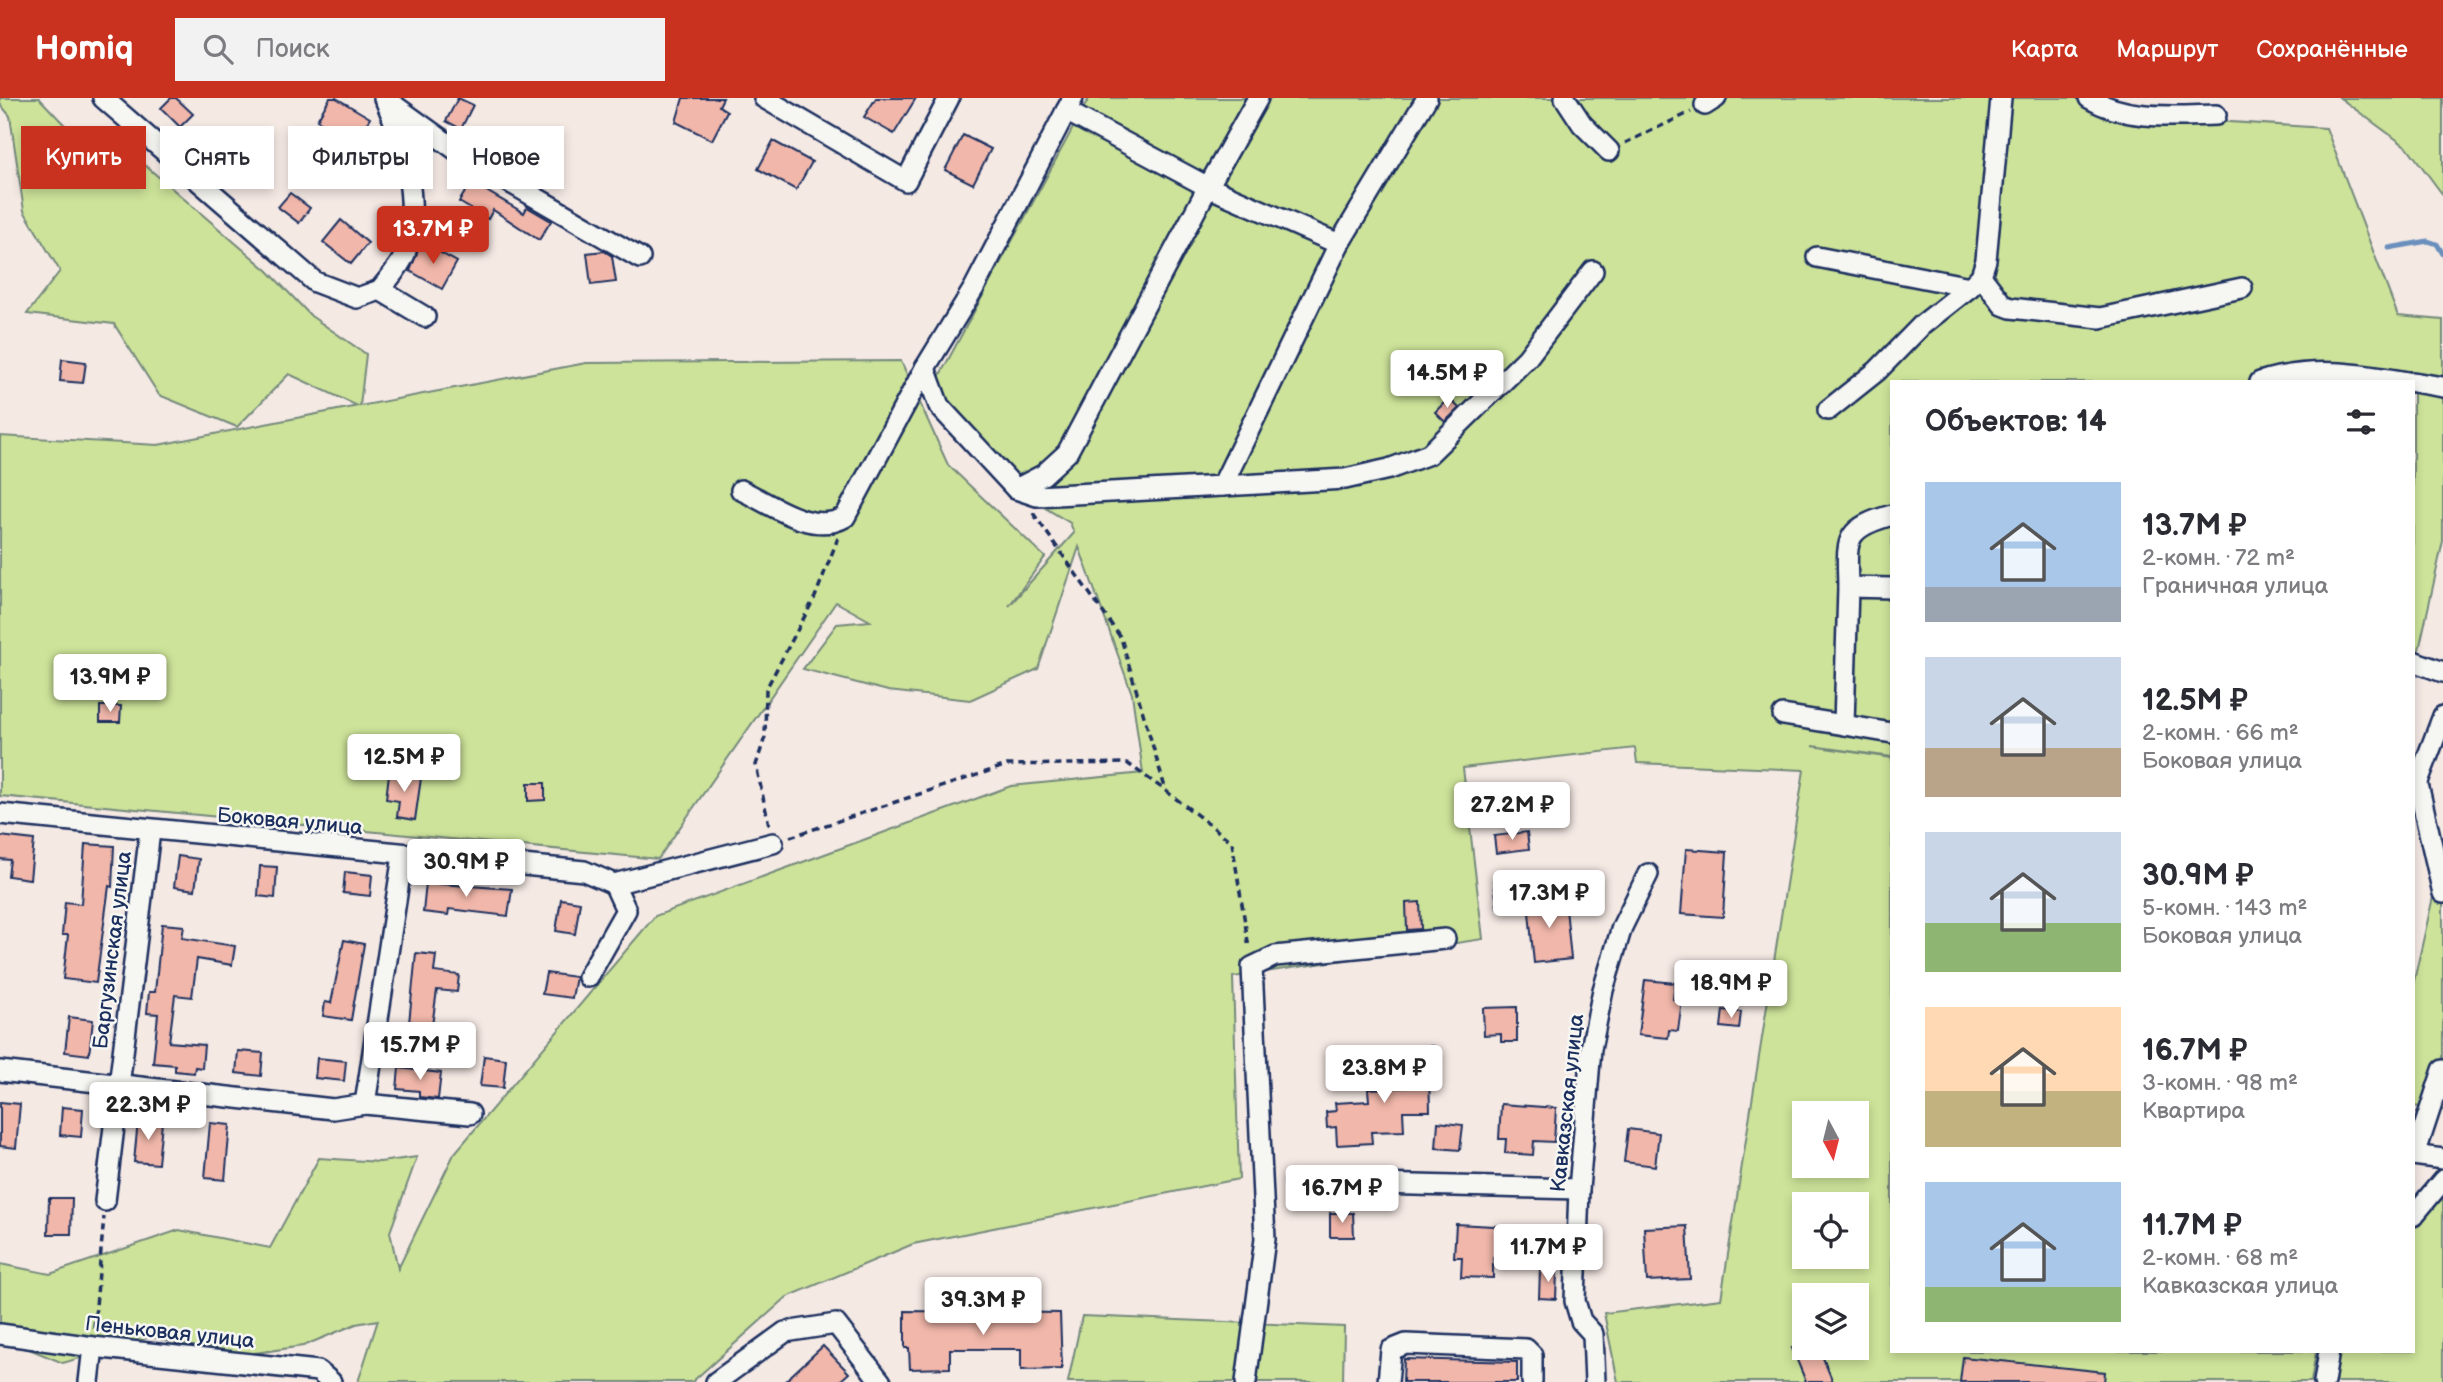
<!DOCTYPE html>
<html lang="ru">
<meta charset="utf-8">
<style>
:root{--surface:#fff;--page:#f2f2f3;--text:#2b2b33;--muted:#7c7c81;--accent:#c8321e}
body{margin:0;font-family:"Balsamiq Sans",sans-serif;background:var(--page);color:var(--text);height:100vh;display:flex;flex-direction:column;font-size:26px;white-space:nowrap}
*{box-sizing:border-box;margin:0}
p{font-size:23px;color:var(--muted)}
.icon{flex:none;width:38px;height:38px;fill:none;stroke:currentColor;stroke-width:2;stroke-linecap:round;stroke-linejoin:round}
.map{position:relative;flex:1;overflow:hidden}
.panel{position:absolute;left:1890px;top:282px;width:525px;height:973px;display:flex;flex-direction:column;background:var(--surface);border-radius:0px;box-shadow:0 4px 10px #0003}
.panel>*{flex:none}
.guide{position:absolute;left:21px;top:28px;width:665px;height:63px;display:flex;gap:14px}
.needle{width:46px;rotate:173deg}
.tools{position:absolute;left:1792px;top:1003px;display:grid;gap:14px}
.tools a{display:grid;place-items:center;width:77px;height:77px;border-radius:0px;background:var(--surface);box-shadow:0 4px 10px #0003;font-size:35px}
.price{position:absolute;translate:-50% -60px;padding:0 16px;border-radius:7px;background:#fff;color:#222;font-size:23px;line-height:46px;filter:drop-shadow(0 2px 4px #0008)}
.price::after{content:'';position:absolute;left:50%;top:42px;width:21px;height:16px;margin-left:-10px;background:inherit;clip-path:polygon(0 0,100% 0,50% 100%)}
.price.current{background:var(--accent);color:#fff}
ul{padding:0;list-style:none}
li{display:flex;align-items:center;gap:21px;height:175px;padding:0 35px}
li span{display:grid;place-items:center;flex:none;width:196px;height:140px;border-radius:0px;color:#555}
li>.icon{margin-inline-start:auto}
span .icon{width:84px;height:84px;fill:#fffc;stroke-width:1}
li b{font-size:30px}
h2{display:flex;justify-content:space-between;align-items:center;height:84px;padding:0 35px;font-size:30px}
.tag{padding:0 24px;border-radius:0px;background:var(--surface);box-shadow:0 4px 10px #0003;font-size:24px;line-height:63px}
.tag.current{background:var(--accent);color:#fff}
header{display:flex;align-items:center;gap:42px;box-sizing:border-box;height:98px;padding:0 35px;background:var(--accent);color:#fff}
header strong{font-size:33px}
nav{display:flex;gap:38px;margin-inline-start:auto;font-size:24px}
.search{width:490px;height:63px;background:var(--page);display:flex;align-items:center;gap:18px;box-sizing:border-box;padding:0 24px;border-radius:0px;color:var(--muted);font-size:26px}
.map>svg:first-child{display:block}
.green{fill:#cde399;stroke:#74897c;stroke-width:2;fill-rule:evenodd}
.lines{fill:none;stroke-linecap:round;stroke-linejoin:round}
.stream{stroke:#6a8fbc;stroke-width:5}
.building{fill:#f1b7aa;stroke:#1b2f5e;stroke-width:2}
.minor-casing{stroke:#1b2f5e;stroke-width:24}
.path{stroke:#1b2f5e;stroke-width:3.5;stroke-dasharray:7 5;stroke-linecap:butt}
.minor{stroke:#f6f6f2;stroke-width:19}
.labels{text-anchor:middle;stroke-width:5;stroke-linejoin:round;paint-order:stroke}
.street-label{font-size:21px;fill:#1b2f5e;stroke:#f6f6f2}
</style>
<header>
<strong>Homiq</strong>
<div class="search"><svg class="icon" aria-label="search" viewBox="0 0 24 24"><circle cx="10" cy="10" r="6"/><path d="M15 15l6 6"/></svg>Поиск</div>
<nav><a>Карта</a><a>Маршрут</a><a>Сохранённые</a></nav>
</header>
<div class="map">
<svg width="2443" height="1284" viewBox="0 0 2443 1284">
<rect width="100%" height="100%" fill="#f5e9e4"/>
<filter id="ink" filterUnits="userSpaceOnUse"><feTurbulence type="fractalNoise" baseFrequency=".0143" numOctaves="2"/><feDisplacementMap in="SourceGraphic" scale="14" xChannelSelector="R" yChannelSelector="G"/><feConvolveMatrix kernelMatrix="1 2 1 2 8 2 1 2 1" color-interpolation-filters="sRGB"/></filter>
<g filter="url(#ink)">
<!-- green -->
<g class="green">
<path d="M 0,0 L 39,0 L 79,42 L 133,57 L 268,173 L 311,218 L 366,256 L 360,308 L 586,265 L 901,263 L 948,367 L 1045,459 L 1009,508 L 1074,435 L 1070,425 L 1022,396 L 933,290 L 1089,0 L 2080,0 L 2102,16 L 2326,30 L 2398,218 L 2443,222 L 2443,443 L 2413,579 L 2413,284 L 1892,284 L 1892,659 L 1812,648 L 1892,660 L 1892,1253 L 2316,1253 L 2311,1284 L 1618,1284 L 1604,1215 L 1721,1201 L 1804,672 L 1637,665 L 1635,650 L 1463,670 L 1483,841 L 1233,879 L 1239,1081 L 913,1146 L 787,1199 L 692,1284 L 358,1284 L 378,1222 L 356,1226 L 303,1248 L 235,1258 L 150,1239 L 63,1265 L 0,1239 L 0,1166 L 50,1176 L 179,1132 L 270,1150 L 319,1060 L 380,1064 L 417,1059 L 390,1134 L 398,1171 L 454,1056 L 655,818 L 1011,688 L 1143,675 L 1132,596 L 1079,449 L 1038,571 L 970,602 L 888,593 L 803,571 L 837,526 L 870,523 L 836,504 L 658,761 L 0,698 L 0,338 L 158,347 L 358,308 L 289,276 L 237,329 L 159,297 L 114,226 L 27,216 L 60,173 L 24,113 L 10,18 L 0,6 ZM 1804,1015 L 1857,1015 L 1857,1068 L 1804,1068 ZM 1804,1106 L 1857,1106 L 1857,1158 L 1804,1158 ZM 1804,1197 L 1857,1197 L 1857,1250 L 1804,1250 Z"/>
<polygon points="2340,0 2443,0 2443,97 2408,50"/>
<polygon points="2443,755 2443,1012 2413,1008 2413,887"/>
<polygon points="2443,1101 2443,1284 2331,1284 2334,1253 2413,1253 2413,1118"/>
<polygon points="1082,1218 1344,1229 1343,1284 1068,1284"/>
</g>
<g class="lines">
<!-- stream -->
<polyline class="stream" points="2389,150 2428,143 2437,146 2443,156"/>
</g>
<!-- building -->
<g class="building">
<polygon points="171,0 176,0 193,16 180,29 161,10"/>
<polygon points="330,0 336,0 370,20 355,45 317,22"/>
<polygon points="458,0 473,7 461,31 446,23"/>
<polygon points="683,0 723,0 719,8 727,13 712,42 676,24"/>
<polygon points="876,0 916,0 894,36 864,19"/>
<polygon points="963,37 991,51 973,86 945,72"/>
<polygon points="773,43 812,64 796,92 758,71"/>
<polygon points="537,46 557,57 542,82 523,71"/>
<polygon points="471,84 524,115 527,109 551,123 539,142 493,112 488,121 459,104"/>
<polygon points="290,95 310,110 299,125 278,109"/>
<polygon points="388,110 399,117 391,133 378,123"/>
<polygon points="341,122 368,145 351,166 323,144"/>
<polygon points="421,144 457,164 442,191 410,173"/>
<polygon points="604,153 612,158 616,184 591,187 587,155"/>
<polygon points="62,261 86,264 83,285 60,283"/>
<polygon points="1449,300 1459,310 1445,324 1435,314"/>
<polygon points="100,608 121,608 120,624 100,624"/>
<polygon points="389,676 421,680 415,722 397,719 399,703 386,701"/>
<polygon points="528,685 545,685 545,702 528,703"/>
<polygon points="1527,734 1529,751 1496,755 1494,738"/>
<polygon points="0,738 34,742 30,781 8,778 10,762 0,761"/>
<polygon points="85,746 114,748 112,789 109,788 96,885 63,881 68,837 62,837 65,804 81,806"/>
<polygon points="1686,751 1727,754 1723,819 1681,816"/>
<polygon points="178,758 199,761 195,792 174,789"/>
<polygon points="260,768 277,769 275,800 258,798"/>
<polygon points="345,774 372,777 370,798 343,795"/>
<polygon points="1512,781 1515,807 1497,809 1494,783"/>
<polygon points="426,785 512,791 508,818 449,811 448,817 423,814"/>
<polygon points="1565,800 1571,861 1534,865 1528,804"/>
<polygon points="561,801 580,804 575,836 556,833"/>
<polygon points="1420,804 1421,831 1407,832 1406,805"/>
<polygon points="162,826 184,828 182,840 235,848 232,867 197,861 192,899 175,897 169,944 204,947 202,970 195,969 194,975 175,973 175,967 153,965 158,916 147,915 149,894 155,894"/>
<polygon points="344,842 364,846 351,922 323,918 325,904 331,905"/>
<polygon points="416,855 436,857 434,874 459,877 457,894 437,892 432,928 409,925"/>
<polygon points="546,875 576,879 572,900 542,896"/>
<polygon points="1645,882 1675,885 1673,901 1682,902 1678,933 1669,932 1668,940 1638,937"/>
<polygon points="1517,909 1517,944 1501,944 1501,936 1484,937 1483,910"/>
<polygon points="1723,912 1741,914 1739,931 1721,929"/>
<polygon points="69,919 93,922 89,957 65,954"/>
<polygon points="1414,948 1434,948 1432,972 1429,972 1430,1013 1403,1013 1404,1033 1371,1034 1372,1045 1337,1047 1336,1029 1327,1030 1326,1014 1336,1013 1335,1005 1369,1003 1368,991 1412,989"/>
<polygon points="238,953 263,955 261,978 236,975"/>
<polygon points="484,958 506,961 503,990 480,988"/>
<polygon points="317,960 346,963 344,983 315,980"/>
<polygon points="399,970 441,975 438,1001 419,999 419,993 397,991"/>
<polygon points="0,1004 20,1006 16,1050 0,1048"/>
<polygon points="1501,1006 1556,1010 1554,1044 1534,1043 1533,1057 1505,1055 1506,1041 1499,1041"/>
<polygon points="62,1009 83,1011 81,1039 60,1037"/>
<polygon points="138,1022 162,1024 158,1066 134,1064"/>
<polygon points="1438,1024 1463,1027 1460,1052 1436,1050"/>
<polygon points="210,1025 230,1027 225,1082 205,1080"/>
<polygon points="1628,1031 1659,1035 1655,1068 1624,1064"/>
<polygon points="49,1100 72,1100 71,1136 48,1136"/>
<polygon points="1330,1115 1353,1115 1354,1139 1330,1139"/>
<polygon points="1456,1126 1512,1129 1510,1161 1493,1160 1493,1180 1461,1179 1462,1159 1454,1159"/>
<polygon points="1687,1128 1690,1181 1647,1183 1644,1130"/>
<polygon points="1540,1172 1557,1173 1556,1201 1539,1200"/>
<polygon points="905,1213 1060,1215 1062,1271 1021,1272 1021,1251 950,1251 950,1270 910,1271 909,1250 905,1250"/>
<polygon points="823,1248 849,1275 839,1284 784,1284"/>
<polygon points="1792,1250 1819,1250 1833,1284 1806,1284"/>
<polygon points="1963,1259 2105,1274 2104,1284 1960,1284"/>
<polygon points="1404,1261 1517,1264 1517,1284 1403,1284"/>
</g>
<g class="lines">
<defs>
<g id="minor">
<polyline points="103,0 315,184 357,200 380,192 425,219"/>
<polyline points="384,0 466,59 640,160"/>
<polyline points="764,0 906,83 949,0"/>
<polyline points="1073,0 1066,13 1208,89 1258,0"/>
<polyline points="1427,0 1339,146 1222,388 1345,381 1389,371 1429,356 1527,260 1593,173"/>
<polyline points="1565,0 1582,26 1609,53"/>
<path d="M 2089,0 C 2127,23 2173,18 2216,17"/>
<polyline points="1705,7 1716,0"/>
<polyline points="1066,13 974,190 925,270 939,308 1016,391 1037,398 1222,388"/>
<polyline points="1817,159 1970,189"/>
<polyline points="1981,178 2003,207 2011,210 2100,220 2242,190"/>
<path d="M 380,192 C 388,181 400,169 405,156 C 421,108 404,45 385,1"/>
<path d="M 2260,284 C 2310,268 2357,275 2408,284"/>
<polyline points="2413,284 2443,289"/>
<polyline points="1828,312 1877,273 1922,227 1970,189 1981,178 1986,162 2001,0"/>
<polyline points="1016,391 1043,377 1067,355 1208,89 1339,146"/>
<path d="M 741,392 C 771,406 812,438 845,419 L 925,270"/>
<path d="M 1848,489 C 1847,442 1842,431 1892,417"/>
<polyline points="1892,490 1848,489 1844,627 1892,635"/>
<polyline points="2413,563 2443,574"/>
<polyline points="1783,617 1844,627"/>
<polyline points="2417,682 2443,795"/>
<polyline points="2414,694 2443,618"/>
<polyline points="0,716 584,773 614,786"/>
<polyline points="614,786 773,745"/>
<polyline points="588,879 626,812 614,786"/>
<polyline points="0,973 333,1011 365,1006 470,1016"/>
<polyline points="365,1006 403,757"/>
<polyline points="2413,1057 2443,1061"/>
<polyline points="2415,1057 2443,972"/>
<polyline points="1295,1084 1579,1091"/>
<polyline points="105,1103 150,733"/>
<polyline points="2413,1118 2443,1082"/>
<polyline points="0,1236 93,1249 318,1273 331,1284"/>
<polyline points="89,1284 93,1249"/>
<polyline points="716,1284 785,1234 836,1226 881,1284"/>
<polyline points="1246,1284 1265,1141 1252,869 1275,858 1445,841"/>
<polyline points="1388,1284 1391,1252 1406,1246 1526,1251 1532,1257 1532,1284"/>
<polyline points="1595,1284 1593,1236 1581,1223 1575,1203 1579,1091 1591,951 1603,892 1622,829 1648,776"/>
<polyline points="2324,1284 2329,1253"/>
</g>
</defs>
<!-- minor casing -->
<use href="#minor" class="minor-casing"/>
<!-- path -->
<g class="path">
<polyline points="1625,45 1691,14"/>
<polyline points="1033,415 1121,540 1166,693 1232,744 1249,850"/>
<polyline points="769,727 756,667 765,639 766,591 815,499 838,440"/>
<polyline points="790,739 1007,667 1127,665 1166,693"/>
<polyline points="94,1230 104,1119"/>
</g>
<!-- minor -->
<use href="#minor" class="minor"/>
</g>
</g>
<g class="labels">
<!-- street labels -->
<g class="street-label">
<text transform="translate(290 723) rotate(5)" y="7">Боковая улица</text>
<text transform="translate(112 852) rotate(-83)" y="7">Баргузинская улица</text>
<text transform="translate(1567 1005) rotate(-84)" y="7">Кавказская улица</text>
<text transform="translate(170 1234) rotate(6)" y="7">Пеньковая улица</text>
</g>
</g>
</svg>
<div class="tools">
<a><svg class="needle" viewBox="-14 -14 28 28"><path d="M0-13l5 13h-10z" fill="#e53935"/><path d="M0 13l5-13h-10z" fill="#7c7c81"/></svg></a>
<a><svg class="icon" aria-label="locate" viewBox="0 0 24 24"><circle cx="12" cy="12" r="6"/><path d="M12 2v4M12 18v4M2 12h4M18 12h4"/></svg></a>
<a><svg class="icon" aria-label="layers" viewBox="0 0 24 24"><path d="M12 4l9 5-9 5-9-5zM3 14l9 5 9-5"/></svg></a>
</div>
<b class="price current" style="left:433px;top:168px">13.7M ₽</b>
<b class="price" style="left:1447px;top:312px">14.5M ₽</b>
<b class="price" style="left:110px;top:616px">13.9M ₽</b>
<b class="price" style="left:404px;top:696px">12.5M ₽</b>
<b class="price" style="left:1512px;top:744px">27.2M ₽</b>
<b class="price" style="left:466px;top:801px">30.9M ₽</b>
<b class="price" style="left:1549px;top:832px">17.3M ₽</b>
<b class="price" style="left:1731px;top:922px">18.9M ₽</b>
<b class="price" style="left:420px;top:984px">15.7M ₽</b>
<b class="price" style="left:1384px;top:1007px">23.8M ₽</b>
<b class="price" style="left:148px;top:1044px">22.3M ₽</b>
<b class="price" style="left:1342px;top:1127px">16.7M ₽</b>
<b class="price" style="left:1548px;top:1186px">11.7M ₽</b>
<b class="price" style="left:983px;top:1239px">39.3M ₽</b>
<div class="guide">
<a class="tag current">Купить</a>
<a class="tag">Снять</a>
<a class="tag">Фильтры</a>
<a class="tag">Новое</a>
</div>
<section class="panel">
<h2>Объектов: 14<svg class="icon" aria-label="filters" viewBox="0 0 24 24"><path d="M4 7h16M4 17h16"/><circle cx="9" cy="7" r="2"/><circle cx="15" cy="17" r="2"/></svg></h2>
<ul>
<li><span style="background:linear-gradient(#a9c7e8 75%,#9aa5b1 0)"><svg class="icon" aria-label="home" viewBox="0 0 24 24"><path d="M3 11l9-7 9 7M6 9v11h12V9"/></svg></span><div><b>13.7M ₽</b><p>2-комн. · 72 m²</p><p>Граничная улица</p></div></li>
<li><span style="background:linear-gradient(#c9d6e8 65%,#b9a48a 0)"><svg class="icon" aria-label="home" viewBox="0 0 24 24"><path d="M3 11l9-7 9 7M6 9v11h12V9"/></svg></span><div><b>12.5M ₽</b><p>2-комн. · 66 m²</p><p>Боковая улица</p></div></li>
<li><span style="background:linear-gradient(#c9d6e8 65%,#8fb573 0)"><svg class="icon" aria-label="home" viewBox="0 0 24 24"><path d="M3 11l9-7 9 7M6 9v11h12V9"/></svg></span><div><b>30.9M ₽</b><p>5-комн. · 143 m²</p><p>Боковая улица</p></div></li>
<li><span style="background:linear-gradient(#ffd9b3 60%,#c2b280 0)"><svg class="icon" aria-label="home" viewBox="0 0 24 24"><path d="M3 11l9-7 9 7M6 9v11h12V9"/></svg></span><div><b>16.7M ₽</b><p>3-комн. · 98 m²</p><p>Квартира</p></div></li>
<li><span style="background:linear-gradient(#a9c7e8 75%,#8fb573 0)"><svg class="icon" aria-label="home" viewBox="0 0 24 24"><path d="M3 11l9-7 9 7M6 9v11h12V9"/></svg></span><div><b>11.7M ₽</b><p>2-комн. · 68 m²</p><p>Кавказская улица</p></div></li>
</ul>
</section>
</div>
